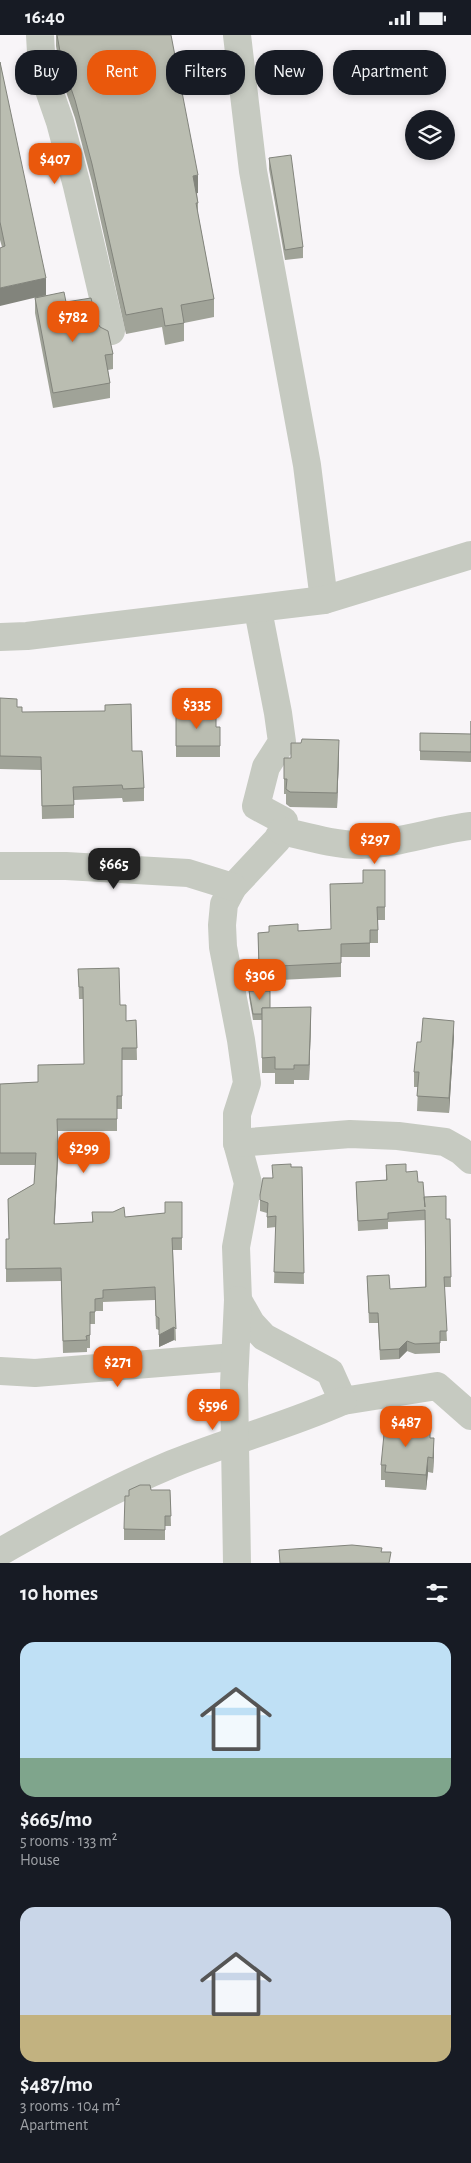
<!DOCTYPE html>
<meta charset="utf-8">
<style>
:root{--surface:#171b24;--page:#242831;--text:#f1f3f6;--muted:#9ea1a6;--accent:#ea580c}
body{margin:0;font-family:"Alegreya Sans",sans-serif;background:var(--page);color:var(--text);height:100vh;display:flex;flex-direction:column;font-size:19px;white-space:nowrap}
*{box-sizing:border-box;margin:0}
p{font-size:16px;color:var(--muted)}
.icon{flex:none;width:28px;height:28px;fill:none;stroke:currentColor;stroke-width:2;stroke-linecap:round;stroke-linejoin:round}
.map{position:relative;height:1528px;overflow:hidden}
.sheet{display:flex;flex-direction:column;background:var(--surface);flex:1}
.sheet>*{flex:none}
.hud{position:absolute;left:15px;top:15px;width:441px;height:45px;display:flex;gap:10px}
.fabs{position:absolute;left:405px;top:75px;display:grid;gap:10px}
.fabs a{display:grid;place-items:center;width:50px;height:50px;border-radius:50%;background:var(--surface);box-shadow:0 2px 8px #0003;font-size:25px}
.price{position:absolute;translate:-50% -42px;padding:0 11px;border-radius:10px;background:var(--accent);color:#fff;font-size:16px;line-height:32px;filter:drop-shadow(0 1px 2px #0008)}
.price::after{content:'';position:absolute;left:50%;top:30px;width:15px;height:11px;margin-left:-8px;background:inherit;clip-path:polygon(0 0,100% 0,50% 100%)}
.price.current{background:#222;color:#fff}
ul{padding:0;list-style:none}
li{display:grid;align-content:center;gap:10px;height:265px;padding:0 20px}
li span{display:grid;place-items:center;height:155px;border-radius:15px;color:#555}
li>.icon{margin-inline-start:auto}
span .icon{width:90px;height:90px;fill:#fffc;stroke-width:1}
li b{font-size:21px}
h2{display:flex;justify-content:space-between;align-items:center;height:60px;padding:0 20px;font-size:21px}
.pill{padding:0 18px;border-radius:20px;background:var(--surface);box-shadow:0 2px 8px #0003;font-size:18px;line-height:45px}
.pill.current{background:var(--accent);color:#fff}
.status{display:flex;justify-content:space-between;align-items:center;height:35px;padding:0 25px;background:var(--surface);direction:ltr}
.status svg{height:14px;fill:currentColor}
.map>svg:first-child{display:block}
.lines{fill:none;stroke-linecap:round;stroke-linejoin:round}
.street{stroke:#c6cac1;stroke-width:28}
.wall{fill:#a0a398}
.shaded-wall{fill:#82847c}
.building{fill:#babdb1;stroke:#82847c}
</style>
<div class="status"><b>16:40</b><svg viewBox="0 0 49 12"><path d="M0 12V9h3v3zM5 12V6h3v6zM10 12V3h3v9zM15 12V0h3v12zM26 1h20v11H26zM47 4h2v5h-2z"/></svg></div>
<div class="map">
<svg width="471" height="1528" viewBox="0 0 471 1528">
<rect width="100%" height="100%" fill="#f8f5f8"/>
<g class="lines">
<!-- street -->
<g class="street">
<polyline points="40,0 42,35 60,87 77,151 111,296"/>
<polyline points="237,0 253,136 307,430 324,565"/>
<polyline points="258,575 278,678 282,707 266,732 256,771 284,786 282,796 277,805 233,852 224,869 222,890 223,912 241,1005 247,1048 237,1079 237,1108 248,1148 236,1212 238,1265 251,1288 264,1302 330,1337 343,1366 437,1351 471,1381"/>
<polyline points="0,602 27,601 324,565 471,520"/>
<path d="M 282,796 C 308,802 335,810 361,810 C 398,809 435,795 471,791"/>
<polyline points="0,831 66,831 188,838 233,852"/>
<polyline points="237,1108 350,1099 398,1101 445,1107 461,1116 471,1125"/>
<polyline points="0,1336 35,1338 235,1322"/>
<path d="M 0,1517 C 57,1485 112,1454 172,1429 C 228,1406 287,1391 343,1366"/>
<polyline points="237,1528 234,1349 238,1265"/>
</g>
</g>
<!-- wall -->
<g class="wall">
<polygon points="56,0 171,0 198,158 197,158 198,168 198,179 214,264 214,282 184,288 184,306 165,310 162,292 126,299 92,147 75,83 62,45 56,11"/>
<polygon points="0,27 46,260 66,267 96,285 113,319 113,334 108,335 110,348 110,363 53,373 35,278 35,263 2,212 0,205"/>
<polygon points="269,123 303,212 303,223 285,225 269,134"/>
<polygon points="0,663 17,672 22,677 132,716 144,753 144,766 123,767 122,763 74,765 74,783 42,784 41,735 0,734"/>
<polygon points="176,676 194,680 216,692 220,692 220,722 176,722"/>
<polygon points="471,686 471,727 420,725 420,698 471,699"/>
<polygon points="339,720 337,773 290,772 286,769 286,759 284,759 284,744 291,723"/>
<polygon points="385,835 385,885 378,885 378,908 370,908 370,922 341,922 341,942 259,946 258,898 331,894 363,848"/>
<polygon points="78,934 120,970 126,986 136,985 137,1025 122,1025 122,1074 117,1074 117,1096 58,1096 58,1124 54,1189 92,1187 92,1177 125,1182 165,1178 182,1167 182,1215 173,1215 176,1306 174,1305 159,1312 159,1295 156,1294 155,1265 103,1267 103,1276 95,1276 95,1289 90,1289 90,1313 87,1313 87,1317 63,1318 61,1246 6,1247 6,1204 9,1204 8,1164 34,1149 35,1130 0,1130 0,1049 38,1047 84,1029 83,964 79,964"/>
<polygon points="249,956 270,973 311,987 309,1045 294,1045 294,1049 275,1049 275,1038 262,1038 262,985 253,985 249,962"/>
<polygon points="454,1001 449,1078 417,1076 418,1052 414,1052 414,1037 421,1007"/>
<polygon points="386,1130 406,1137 418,1147 424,1171 446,1184 450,1184 451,1252 444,1252 447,1306 440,1306 440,1318 415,1319 407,1316 399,1324 380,1325 378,1288 369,1288 367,1241 390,1254 425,1252 425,1185 388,1187 388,1194 358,1196 356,1147 386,1145"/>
<polygon points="291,1132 302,1132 304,1249 274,1248 276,1192 267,1193 267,1178 260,1176 260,1160 272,1143"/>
<polygon points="419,1394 430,1403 434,1418 433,1438 428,1437 426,1455 385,1452 385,1445 381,1445 381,1430"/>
<polygon points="151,1455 170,1455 171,1491 165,1491 165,1505 124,1505 124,1494"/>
</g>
<!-- shaded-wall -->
<g class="shaded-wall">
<polygon points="198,140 198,158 193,159 193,141"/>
<polygon points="46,243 46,260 0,271 0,253"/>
<polygon points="339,705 339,720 337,773 337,758"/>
<polygon points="311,972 311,987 309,1045 309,1030"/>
<polygon points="454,986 454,1001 449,1078 449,1063"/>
<polygon points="58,1112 58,1124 54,1202 54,1189"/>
<polygon points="174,1292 174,1305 159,1312 159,1300"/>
<polygon points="407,1306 407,1316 399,1324 399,1314"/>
<polygon points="434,1403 434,1418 433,1438 433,1423"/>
<polygon points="428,1422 428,1437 426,1455 426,1440"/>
</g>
<!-- building -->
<g class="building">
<polygon points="57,0 171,0 198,140 193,141 198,168 196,168 214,264 181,270 184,288 165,291 162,273 126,280 92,129 75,65 62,27"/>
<polygon points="0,27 46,243 0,253 0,213 5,211 0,187"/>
<polygon points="291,120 303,212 285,215 269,123"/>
<polygon points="64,257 66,267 91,263 96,285 100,292 108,296 113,319 105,320 110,348 53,358 35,263"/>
<polygon points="0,663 17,664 17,672 22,672 22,677 105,676 105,670 131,669 132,716 142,716 144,753 123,754 122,750 73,752 74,770 42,771 41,722 0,721"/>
<polygon points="176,676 194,676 194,680 216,680 216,692 220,692 220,711 176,711"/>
<polygon points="471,686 471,717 420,716 420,698 471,699"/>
<polygon points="302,704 339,705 337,758 290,757 286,754 287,744 284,744 284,723 291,723 291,708 301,708"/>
<polygon points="363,835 385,835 385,872 377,872 378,895 370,895 370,908 341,909 341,928 259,932 258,898 269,897 269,891 298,889 298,896 331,894 330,849 363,848"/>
<polygon points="119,933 120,970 126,970 126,986 136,985 137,1013 122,1013 122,1061 117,1061 117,1084 57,1084 58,1112 54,1189 93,1187 92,1177 113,1177 124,1172 125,1182 165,1178 165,1167 182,1167 182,1203 172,1203 176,1294 174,1292 159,1300 159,1283 156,1281 155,1252 103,1255 103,1263 95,1264 95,1277 90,1277 90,1300 86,1301 87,1305 63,1306 61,1233 6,1234 6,1204 9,1204 8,1164 34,1149 36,1118 0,1118 0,1049 38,1047 38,1030 84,1029 83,952 79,952 78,934"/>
<polygon points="249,956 270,956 270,973 262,973 262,979 253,979"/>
<polygon points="311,972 309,1030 294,1030 294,1034 275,1034 275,1022 262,1023 262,973"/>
<polygon points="423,983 454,986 449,1063 417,1061 419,1037 414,1037 417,1007 421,1007"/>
<polygon points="291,1129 291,1132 302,1132 304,1238 274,1237 276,1181 267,1182 268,1168 260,1165 260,1160 263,1143 273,1143 272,1130"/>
<polygon points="406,1129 406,1137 417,1136 418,1147 423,1147 425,1172 424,1162 446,1161 446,1184 450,1184 451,1242 444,1242 447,1296 440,1296 440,1308 415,1309 407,1306 399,1314 380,1315 378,1278 369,1278 367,1241 389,1240 390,1254 426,1252 425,1175 388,1178 388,1184 358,1186 356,1147 387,1145 386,1130"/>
<polygon points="390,1384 419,1387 418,1394 430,1395 430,1403 434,1403 433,1423 428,1422 426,1440 385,1437 386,1430 381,1430 385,1389 389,1389"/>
<polygon points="140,1450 150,1450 151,1455 170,1455 171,1481 165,1481 165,1495 124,1494 125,1461 129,1461 129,1455"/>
<polygon points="352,1510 382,1513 381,1517 391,1517 389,1528 280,1528 279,1515"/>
</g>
</svg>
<div class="fabs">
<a><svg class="icon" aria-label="layers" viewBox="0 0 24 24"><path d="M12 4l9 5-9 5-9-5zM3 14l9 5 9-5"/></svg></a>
</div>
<b class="price" style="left:55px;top:150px">$407</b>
<b class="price" style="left:73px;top:308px">$782</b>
<b class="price" style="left:197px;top:695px">$335</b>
<b class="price" style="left:375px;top:830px">$297</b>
<b class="price current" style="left:114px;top:855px">$665</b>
<b class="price" style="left:260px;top:966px">$306</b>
<b class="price" style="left:84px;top:1139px">$299</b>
<b class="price" style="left:118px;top:1353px">$271</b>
<b class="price" style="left:213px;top:1396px">$596</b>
<b class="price" style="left:406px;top:1413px">$487</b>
<div class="hud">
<a class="pill">Buy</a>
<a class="pill current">Rent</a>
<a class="pill">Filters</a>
<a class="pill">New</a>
<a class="pill">Apartment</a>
</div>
</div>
<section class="sheet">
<h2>10 homes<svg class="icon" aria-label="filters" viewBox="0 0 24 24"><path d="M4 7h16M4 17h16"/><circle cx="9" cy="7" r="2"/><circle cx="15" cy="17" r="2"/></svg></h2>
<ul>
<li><span style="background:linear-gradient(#bfe0f5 75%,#7fa58c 0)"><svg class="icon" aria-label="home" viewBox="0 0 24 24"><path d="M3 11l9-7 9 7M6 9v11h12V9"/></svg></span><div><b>$665/mo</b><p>5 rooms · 133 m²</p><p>House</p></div></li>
<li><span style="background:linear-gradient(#c9d6e8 70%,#c2b280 0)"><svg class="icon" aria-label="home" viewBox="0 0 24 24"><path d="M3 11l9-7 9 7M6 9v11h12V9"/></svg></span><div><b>$487/mo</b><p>3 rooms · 104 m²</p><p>Apartment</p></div></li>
</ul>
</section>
